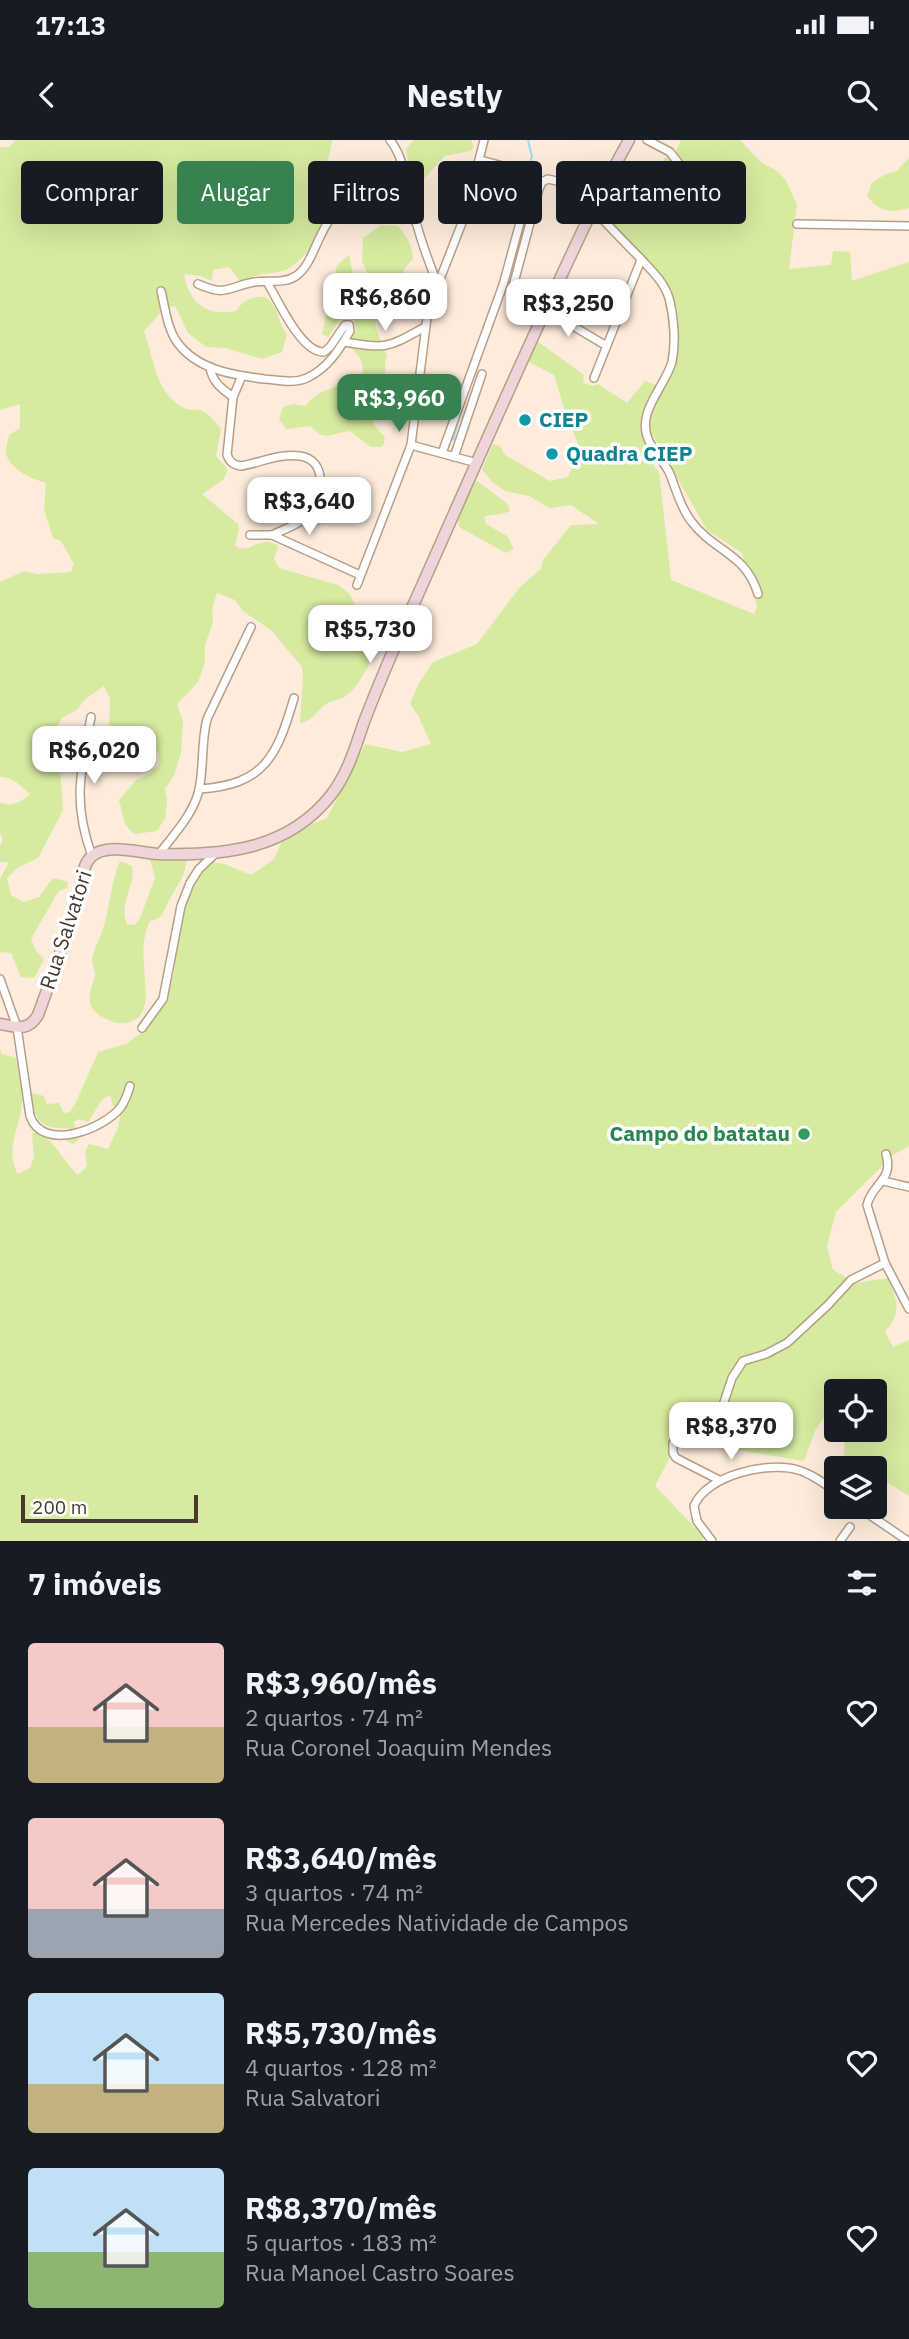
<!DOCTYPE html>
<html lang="pt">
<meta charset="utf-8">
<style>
:root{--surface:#171b24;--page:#242831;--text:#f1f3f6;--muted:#9ea1a6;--accent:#378250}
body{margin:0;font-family:"IBM Plex Sans",sans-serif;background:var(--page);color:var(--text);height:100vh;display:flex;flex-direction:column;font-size:26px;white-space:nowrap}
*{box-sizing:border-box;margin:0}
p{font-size:23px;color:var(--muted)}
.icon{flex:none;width:38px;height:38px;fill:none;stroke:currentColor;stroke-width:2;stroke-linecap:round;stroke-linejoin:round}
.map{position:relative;height:1401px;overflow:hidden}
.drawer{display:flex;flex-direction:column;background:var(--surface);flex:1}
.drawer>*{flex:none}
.guide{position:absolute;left:21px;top:21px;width:868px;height:63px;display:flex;gap:14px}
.buttons{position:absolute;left:824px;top:1239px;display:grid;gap:14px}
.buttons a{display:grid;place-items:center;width:63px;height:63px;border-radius:7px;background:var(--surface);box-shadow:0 7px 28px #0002;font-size:35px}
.scale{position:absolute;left:21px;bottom:18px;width:177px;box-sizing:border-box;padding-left:7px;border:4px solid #463a30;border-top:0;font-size:19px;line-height:24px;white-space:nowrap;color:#463a30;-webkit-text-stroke:5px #fff;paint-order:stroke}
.price{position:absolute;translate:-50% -60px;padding:0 16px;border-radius:14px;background:#fff;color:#222;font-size:23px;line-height:46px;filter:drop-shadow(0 2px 4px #0008)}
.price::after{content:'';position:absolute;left:50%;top:42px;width:21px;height:16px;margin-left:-10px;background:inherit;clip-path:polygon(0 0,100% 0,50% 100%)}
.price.on{background:var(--accent);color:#fff}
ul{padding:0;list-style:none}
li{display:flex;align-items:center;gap:21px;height:175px;padding:0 28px}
li span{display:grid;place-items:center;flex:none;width:196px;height:140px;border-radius:7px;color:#555}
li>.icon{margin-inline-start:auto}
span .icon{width:84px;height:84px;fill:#fffc;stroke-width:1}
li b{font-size:30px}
h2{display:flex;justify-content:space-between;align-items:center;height:84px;padding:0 28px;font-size:30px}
.chip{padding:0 24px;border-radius:7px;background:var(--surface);box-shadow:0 7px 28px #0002;font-size:24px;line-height:63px}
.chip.on{background:var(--accent);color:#fff}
.status{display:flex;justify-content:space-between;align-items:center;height:49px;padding:0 35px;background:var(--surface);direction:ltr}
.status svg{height:19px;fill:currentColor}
header{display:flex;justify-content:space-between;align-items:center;height:91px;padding:0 28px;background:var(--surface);font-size:32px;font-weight:700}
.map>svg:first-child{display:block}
.green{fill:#d6eaa0}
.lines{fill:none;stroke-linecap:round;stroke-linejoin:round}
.stream{stroke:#9adaf8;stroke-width:2}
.street-casing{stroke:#b99e86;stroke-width:10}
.secondary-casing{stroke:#b99e86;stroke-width:13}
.street{stroke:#fff;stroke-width:7}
.secondary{stroke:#eed5da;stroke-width:10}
.culture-dot{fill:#0f9aa8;stroke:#fff;stroke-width:2.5}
.leisure-dot{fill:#2e9e5b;stroke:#fff;stroke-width:2.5}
.labels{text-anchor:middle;stroke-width:7;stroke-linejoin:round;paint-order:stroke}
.culture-label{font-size:21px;font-weight:bold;fill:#0d838f;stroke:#fff;text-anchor:start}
.street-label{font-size:21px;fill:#463a30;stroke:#fff}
.leisure-label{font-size:21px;font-weight:bold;fill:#27864d;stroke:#fff;text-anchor:end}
</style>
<div class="status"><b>17:13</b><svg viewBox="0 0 49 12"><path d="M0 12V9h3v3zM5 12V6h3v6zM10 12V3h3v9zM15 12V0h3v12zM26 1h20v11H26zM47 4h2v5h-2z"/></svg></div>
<header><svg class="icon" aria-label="back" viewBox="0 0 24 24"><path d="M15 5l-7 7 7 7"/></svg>Nestly<svg class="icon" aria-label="search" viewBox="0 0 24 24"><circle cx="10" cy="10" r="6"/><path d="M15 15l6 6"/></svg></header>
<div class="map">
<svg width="909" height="1401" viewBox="0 0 909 1401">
<rect width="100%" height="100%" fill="#fdecdc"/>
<!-- green -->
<g class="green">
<path d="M 15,0 L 332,0 C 331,15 324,30 314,42 L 331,73 C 318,93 307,121 285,130 C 270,135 255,133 241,142 L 229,127 L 213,130 L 212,141 L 201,136 L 184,134 C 189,163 207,177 236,171 C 241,164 245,160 253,158 C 278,150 276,183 287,194 L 282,212 L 262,219 L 225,208 L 206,207 L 188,193 L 175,166 L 165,168 L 144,191 C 154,218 155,253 184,268 C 190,271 195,269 201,270 C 208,273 217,283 221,289 L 216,316 L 228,330 L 223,340 L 202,354 L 238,384 L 239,389 L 235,406 C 248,413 252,403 264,402 C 268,401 272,403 276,404 L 278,408 L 274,419 L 279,428 L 338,445 L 349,453 L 356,467 L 366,478 L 386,494 C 376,510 361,545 347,555 C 341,560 332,560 326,564 C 315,572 318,577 300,584 L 303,538 L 302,527 L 272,491 L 243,471 L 235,460 L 217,453 L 212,469 L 213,483 L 205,505 L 205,523 L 198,542 L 177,564 L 183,582 L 181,613 L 174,635 L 165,649 L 167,661 L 165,678 L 157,691 L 134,694 L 125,684 L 119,660 L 136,640 L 149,634 L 159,624 L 159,613 L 143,608 L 120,597 L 109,599 L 110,559 L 104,546 L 84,560 L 78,569 L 62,578 L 53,593 L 63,614 L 60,628 L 63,670 L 38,718 L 17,728 L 7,738 L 11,755 L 24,762 L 39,757 L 53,738 L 68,742 L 68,747 L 58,752 L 31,799 L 36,811 L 44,819 L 34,838 L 21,837 L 11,813 L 0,812 L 0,739 L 9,722 L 0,722 L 0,706 L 3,700 L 0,693 L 0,663 C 13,666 21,663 30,654 C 21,646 13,637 0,637 L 0,442 L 24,431 L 37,434 L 71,432 L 74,424 L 61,401 L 53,398 L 44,369 L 46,343 C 32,339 9,329 6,313 C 6,308 8,300 9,295 L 20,288 L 20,264 L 0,270 L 0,7 L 10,7 Z"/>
<polygon points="414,0 471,0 474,7 470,11 445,16 420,43 412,41 406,9"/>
<path d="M 681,0 L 740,0 L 761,22 L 777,31 L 786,40 L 797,65 L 789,129 L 831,125 L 833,111 L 850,112 L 852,141 L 909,122 L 909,1006 L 893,1015 L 836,1072 L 827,1106 L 833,1130 L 856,1143 L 889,1138 C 896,1163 903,1170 885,1192 L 893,1207 L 909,1200 L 909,1356 L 875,1335 L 875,1328 L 864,1328 L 844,1315 L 845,1290 L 875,1290 L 875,1251 L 836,1251 L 836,1276 L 826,1274 L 815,1291 L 804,1321 L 679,1300 L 655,1346 L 704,1397 L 701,1401 L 0,1401 L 0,909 L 2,914 L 16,918 C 18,932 23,949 22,963 C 20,988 4,1010 18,1034 L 30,1028 L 34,1017 L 32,993 L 40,993 C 57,1004 63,1021 78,1035 L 87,1026 L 85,1012 L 89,1004 L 108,1009 L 118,988 L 120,976 L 113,965 L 110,955 L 102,960 L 88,982 L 79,979 L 74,982 L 78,1000 L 73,1004 L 67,1002 L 69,988 C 40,990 34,980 31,953 L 44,956 L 47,964 L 59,963 L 64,973 L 70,972 L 77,960 L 98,912 L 126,904 L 144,891 L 151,881 L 174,834 L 178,789 L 186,759 L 198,736 L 212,722 L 225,724 L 251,735 L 274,719 L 281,703 L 295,691 L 327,678 L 365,604 L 402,612 L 431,604 L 419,577 L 410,564 L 419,543 L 433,522 L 477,504 L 520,447 L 541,429 L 543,420 L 571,385 L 599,384 L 571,365 L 550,368 L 529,356 L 505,351 L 492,342 L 482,329 L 493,304 L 500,306 L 505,315 L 550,341 L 568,337 L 580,308 L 566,275 L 554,235 L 527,221 L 536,200 L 584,235 L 583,243 L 593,246 L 598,244 L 627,263 L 645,241 L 656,245 C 638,283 633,284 656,322 L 653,325 L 659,332 L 671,440 L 754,474 L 757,466 L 742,413 L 707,390 L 647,285 L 648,278 L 678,215 L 672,162 L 661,136 L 628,104 L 610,80 L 668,15 L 673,18 Z"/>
<path d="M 909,17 L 909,68 C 889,73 881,73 867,56 L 872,43 L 884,35 L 897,31 Z"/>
<path d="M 381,85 L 398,86 C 407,97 412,104 413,119 L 403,130 L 405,139 L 410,143 C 412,157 409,162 399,171 L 383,159 C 366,176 380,197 387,216 C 383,228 387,233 384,243 C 377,271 358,271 385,297 L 384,304 L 381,307 L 371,307 L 350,291 C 331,293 325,303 311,286 L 286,289 L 279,279 L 283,267 L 293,264 L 306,266 C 320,246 332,253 349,238 L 362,239 C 365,221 360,217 348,205 L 356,191 L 354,180 L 341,178 L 328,197 L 322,194 L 327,172 L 339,152 C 335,131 331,129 349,115 L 355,144 L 375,154 L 376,149 L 362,122 L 363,98 Z"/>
<path d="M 477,341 L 508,364 L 510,371 C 502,375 492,374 484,377 L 486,384 L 507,396 L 514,409 L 506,413 L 459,387 C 456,373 465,349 477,341 Z"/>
<path d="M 180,718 L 187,721 C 183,741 179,741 171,757 C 164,768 165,779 150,781 C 134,812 154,855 141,874 C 137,881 125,884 117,883 C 109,881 94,874 91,866 C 87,855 93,845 95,835 C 95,830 92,824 92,819 C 94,809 100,798 103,789 C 110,766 111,743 120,721 L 132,726 C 136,748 118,761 127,784 L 135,785 L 140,778 L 155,738 L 150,719 Z"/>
</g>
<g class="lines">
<!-- stream -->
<g class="stream">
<polyline points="518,103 536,39 529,25 532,17 528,0"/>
<polyline points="487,200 505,149"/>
<polyline points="453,300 462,267"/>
</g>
<defs>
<g id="street">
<path d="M 390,0 C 406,20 408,53 415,78 C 421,101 429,123 438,145"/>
<polyline points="647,0 670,12 687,34 705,48"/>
<polyline points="797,84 909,86"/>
<path d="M 267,142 C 278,160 301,213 324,212 L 330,207 L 345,185 L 349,185"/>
<path d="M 198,144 C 227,157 227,147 254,142 C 268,140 284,144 296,136 C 309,127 314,108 321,95 C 344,45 378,53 416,82"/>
<path d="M 161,151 C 165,167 167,188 177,202 C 197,230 233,235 264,239 C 279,240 293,244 307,238 C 328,228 339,210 350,191 L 349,185"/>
<path d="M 511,154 L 539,49 L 542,42 L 548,39 L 565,43 L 574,49 C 596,72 618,96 641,119 C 652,131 664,142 669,158 C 674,177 676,202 672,222 C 665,247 635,273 649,301 C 654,312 663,321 669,332 C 676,348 680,367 691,381 C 714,412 746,413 758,454"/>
<polyline points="546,170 605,205"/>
<path d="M 344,202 C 388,209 387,208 425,187"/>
<path d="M 210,227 C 212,242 222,249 233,257 L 227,315 C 230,322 233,325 241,326 C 259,323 280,313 300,316 C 328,320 323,356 309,373 C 300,385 284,389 272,395"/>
<polyline points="594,238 641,120"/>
<polyline points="233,257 242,236"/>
<polyline points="411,305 477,323"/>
<polyline points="442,313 503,145 530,46 530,38 525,32 480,20"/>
<polyline points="454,317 482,234"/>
<polyline points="250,395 272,395 360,435"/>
<polyline points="357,445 411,305 428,170 465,75 484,0"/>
<path d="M 91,577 C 81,632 72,661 92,716"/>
<path d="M 199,649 C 265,645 277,616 294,558"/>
<path d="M 159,714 C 174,694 193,675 199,650 C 204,627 201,602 207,579 L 251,487"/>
<path d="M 0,839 L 17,887 L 30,976 C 43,1013 104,989 121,967 C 125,961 128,953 130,946"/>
<polyline points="142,888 163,859 181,766 190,743 199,729 217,712"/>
<path d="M 886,1014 C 894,1041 872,1043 867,1065 L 885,1123 L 909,1169"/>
<polyline points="883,1041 909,1047"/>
<polyline points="719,1340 676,1318 673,1313 673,1303 695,1296 707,1289 720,1274 732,1238 743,1221 766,1214 787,1203 828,1165 851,1140 885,1123"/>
<polyline points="858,1367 908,1401"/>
<path d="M 712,1401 L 697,1381 L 694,1366 C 706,1335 769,1321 798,1330 C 812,1334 825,1344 836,1352"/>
<polyline points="840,1401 850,1387"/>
</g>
<path id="secondary" d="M 0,884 C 17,887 28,892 38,875 C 53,833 69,792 80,749 C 82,739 83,724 91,717 C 106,702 140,713 158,714 C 223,716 288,710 331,655 C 348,633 355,608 364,582 C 375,553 387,525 399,497 C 448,388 495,279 545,171 C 572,113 598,55 629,0"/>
</defs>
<!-- street casing -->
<use href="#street" class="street-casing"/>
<!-- secondary casing -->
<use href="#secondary" class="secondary-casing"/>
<!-- street -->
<use href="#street" class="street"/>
<!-- secondary -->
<use href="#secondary" class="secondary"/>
</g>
<!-- markers -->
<g class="culture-dot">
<circle cx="525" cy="280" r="7"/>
<circle cx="552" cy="314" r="7"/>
</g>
<circle class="leisure-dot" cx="804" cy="994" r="7"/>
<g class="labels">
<!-- culture labels -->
<g class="culture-label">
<text x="539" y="287">CIEP</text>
<text x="566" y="321">Quadra CIEP</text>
</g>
<!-- street labels -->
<g class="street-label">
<text transform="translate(66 790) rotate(-72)" y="7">Rua Salvatori</text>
</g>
<!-- leisure labels -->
<g class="leisure-label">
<text x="790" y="1001">Campo do batatau</text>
</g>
</g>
</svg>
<div class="buttons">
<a><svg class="icon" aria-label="locate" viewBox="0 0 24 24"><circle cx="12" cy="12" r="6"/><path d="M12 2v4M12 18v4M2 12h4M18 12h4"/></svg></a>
<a><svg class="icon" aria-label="layers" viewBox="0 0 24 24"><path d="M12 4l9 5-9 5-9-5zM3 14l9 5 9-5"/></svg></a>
</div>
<div class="scale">200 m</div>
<b class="price" style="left:385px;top:193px">R$6,860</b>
<b class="price" style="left:568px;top:199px">R$3,250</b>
<b class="price on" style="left:399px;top:294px">R$3,960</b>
<b class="price" style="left:309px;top:397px">R$3,640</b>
<b class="price" style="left:370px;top:525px">R$5,730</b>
<b class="price" style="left:94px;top:646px">R$6,020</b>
<b class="price" style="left:731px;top:1322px">R$8,370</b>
<div class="guide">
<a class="chip">Comprar</a>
<a class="chip on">Alugar</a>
<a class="chip">Filtros</a>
<a class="chip">Novo</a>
<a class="chip">Apartamento</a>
</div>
</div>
<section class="drawer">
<h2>7 imóveis<svg class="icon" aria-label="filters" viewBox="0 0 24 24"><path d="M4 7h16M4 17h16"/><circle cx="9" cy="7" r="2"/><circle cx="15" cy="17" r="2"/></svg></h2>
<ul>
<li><span style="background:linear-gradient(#f6c9c9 60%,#c2b280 0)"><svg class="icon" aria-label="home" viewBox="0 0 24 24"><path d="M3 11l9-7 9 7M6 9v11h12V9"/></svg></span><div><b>R$3,960/mês</b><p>2 quartos · 74 m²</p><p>Rua Coronel Joaquim Mendes</p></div><svg class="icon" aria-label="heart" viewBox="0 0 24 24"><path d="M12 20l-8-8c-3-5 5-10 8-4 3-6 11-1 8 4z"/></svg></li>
<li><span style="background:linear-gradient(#f6c9c9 65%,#9aa5b1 0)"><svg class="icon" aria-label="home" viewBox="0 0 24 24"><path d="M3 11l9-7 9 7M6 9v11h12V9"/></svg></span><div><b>R$3,640/mês</b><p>3 quartos · 74 m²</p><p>Rua Mercedes Natividade de Campos</p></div><svg class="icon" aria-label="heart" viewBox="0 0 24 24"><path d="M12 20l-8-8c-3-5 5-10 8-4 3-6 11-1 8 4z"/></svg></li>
<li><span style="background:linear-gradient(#bfe0f5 65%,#c2b280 0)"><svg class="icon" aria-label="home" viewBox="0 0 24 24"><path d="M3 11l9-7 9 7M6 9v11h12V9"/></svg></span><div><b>R$5,730/mês</b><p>4 quartos · 128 m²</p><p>Rua Salvatori</p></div><svg class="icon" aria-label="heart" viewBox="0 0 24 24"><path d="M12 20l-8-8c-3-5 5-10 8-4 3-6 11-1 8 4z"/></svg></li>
<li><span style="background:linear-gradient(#bfe0f5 60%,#8fb573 0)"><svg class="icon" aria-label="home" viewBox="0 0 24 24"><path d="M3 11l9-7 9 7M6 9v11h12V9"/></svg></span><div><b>R$8,370/mês</b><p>5 quartos · 183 m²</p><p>Rua Manoel Castro Soares</p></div><svg class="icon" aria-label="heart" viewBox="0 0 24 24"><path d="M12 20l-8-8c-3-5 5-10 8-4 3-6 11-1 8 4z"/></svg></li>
</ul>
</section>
